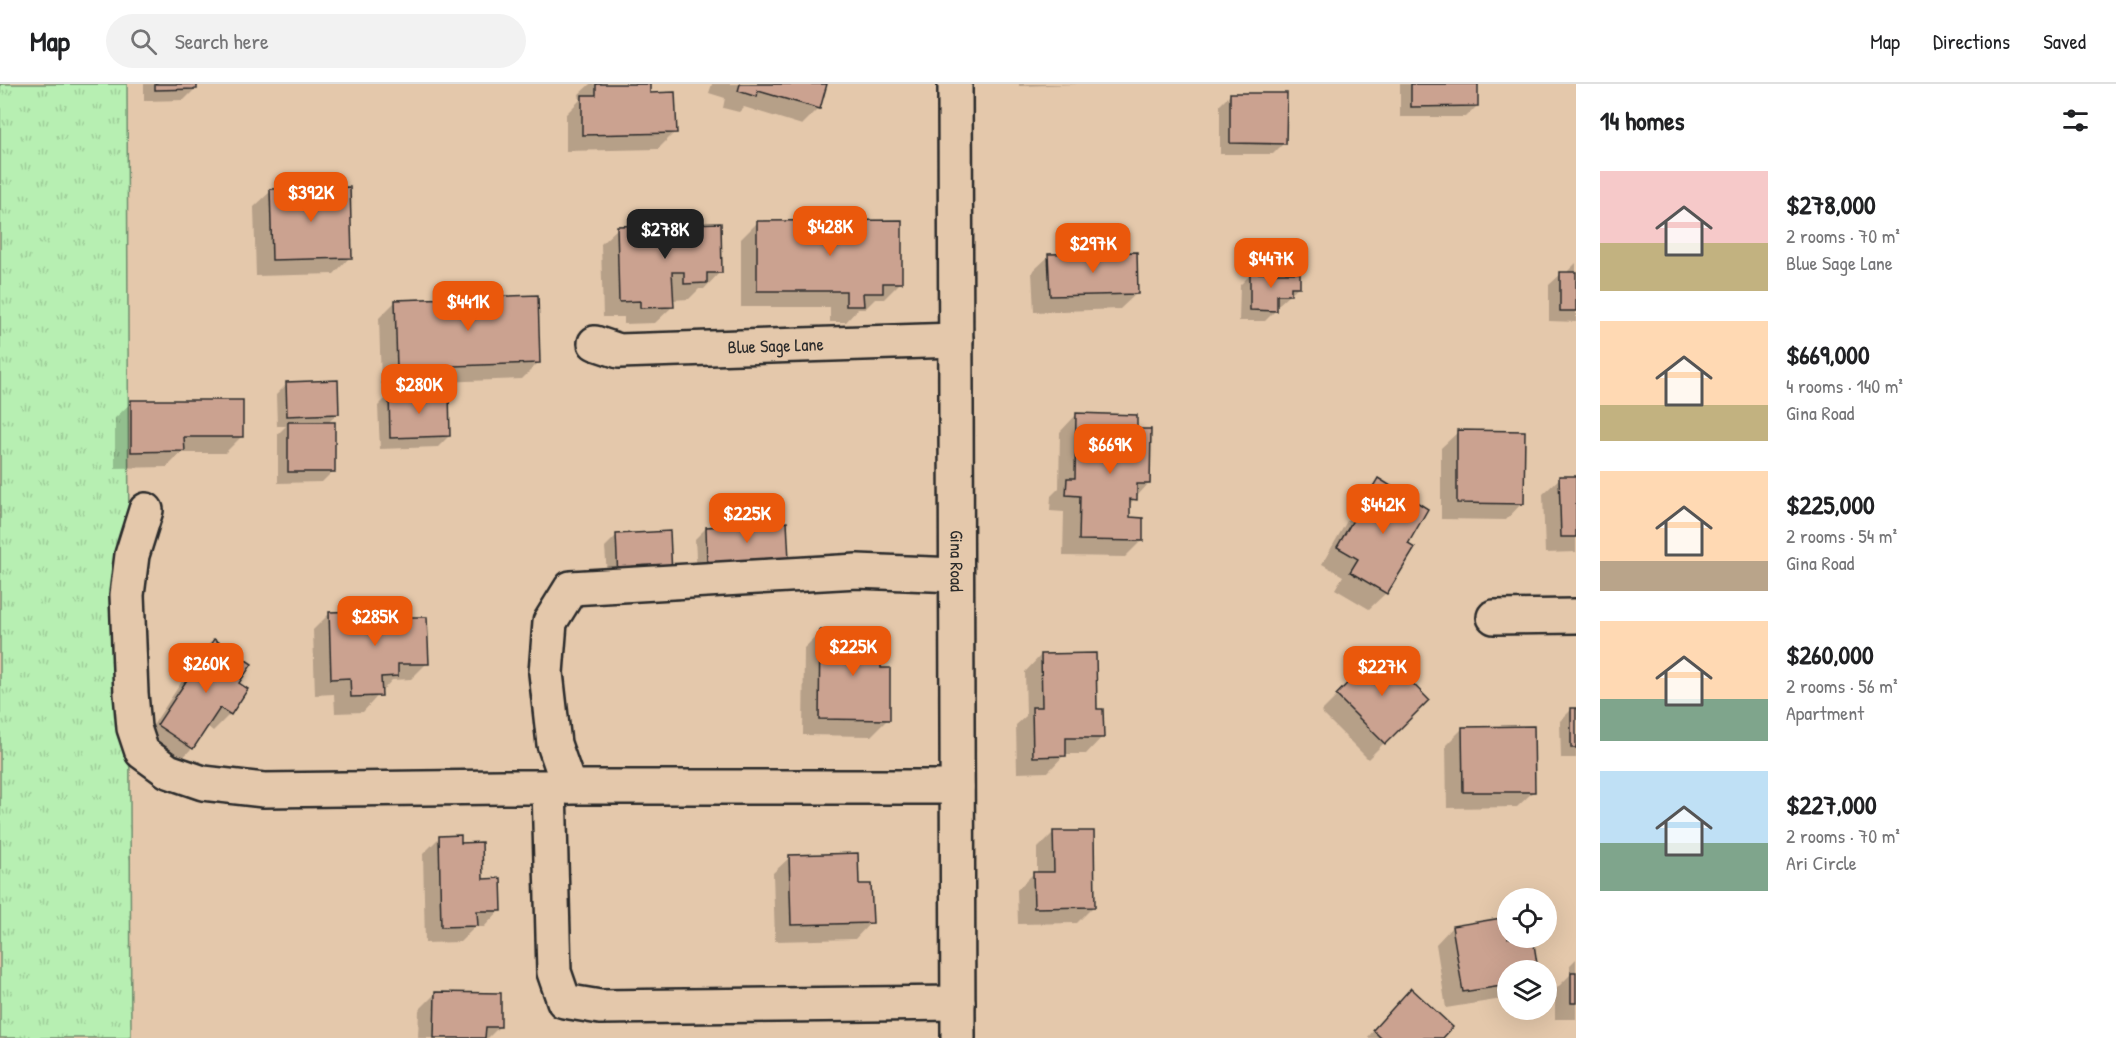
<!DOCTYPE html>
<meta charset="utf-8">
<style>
:root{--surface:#fff;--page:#f2f2f2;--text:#202124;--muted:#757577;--line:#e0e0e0;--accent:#ea580c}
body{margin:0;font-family:"Patrick Hand",sans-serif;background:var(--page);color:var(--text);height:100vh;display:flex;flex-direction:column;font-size:22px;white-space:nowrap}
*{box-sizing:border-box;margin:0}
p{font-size:20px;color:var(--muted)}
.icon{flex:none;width:33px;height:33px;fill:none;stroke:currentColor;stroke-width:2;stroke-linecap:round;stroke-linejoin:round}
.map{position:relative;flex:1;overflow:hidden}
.details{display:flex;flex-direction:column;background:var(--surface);width:540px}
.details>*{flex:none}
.tools{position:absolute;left:1497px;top:804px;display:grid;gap:12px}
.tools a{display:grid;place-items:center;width:60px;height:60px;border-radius:50%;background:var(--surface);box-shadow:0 6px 24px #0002;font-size:30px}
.price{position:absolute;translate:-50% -51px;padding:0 14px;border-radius:12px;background:var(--accent);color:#fff;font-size:20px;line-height:39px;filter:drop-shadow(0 2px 3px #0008)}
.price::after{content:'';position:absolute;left:50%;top:36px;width:18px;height:14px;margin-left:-9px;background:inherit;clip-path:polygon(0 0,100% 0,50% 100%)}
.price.selected{background:#222;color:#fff}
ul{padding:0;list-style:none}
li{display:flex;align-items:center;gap:18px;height:150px;padding:0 24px}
li span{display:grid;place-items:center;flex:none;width:168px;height:120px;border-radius:0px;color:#555}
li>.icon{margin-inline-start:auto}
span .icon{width:72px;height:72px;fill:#fffc;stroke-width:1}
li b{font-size:26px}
h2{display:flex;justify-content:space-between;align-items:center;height:72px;padding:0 24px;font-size:26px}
header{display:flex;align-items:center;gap:36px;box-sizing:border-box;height:84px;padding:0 30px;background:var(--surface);border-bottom:2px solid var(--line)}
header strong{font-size:28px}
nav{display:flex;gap:33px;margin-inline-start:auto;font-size:21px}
.search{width:420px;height:54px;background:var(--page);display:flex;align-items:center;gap:15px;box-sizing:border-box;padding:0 21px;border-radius:33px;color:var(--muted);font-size:22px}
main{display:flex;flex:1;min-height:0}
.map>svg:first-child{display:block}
.grass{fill:url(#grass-tufts);stroke:#718d6e;stroke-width:1.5}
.shadow{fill:#0003}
.building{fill:#cba290;stroke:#2b2b2b;stroke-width:1.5}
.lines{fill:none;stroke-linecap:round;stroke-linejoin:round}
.minor-casing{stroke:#2b2b2b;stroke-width:38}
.minor{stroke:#e4c8ab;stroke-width:33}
.labels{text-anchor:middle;stroke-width:5;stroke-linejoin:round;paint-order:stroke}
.street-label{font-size:18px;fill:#2b2b2b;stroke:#e4c8ab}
</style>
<header>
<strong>Map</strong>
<div class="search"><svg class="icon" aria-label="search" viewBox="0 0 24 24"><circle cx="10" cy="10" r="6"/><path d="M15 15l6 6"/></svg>Search here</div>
<nav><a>Map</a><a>Directions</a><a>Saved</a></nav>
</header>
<main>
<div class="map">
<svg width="1576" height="954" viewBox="0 0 1576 954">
<defs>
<pattern id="grass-tufts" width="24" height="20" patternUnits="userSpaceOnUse" patternTransform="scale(1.5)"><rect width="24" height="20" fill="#b7efb2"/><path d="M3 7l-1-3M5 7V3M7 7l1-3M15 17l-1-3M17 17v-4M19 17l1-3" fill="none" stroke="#9ecd99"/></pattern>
</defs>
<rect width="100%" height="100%" fill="#e4c8ab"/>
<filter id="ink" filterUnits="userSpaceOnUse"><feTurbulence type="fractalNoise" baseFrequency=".0167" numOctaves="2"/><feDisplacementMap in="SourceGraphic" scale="12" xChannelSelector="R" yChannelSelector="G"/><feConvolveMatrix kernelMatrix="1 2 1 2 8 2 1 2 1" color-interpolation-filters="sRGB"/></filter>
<g filter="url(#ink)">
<!-- grass -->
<polygon class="grass" points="0,0 127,0 131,954 0,954"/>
<!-- shadow -->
<g class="shadow">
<polygon points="144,0 195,0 195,5 184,16 144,17"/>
<polygon points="590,0 631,0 648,11 675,48 658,65 566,67 566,30 580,16 579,10"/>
<polygon points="712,0 826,0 819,24 802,41 744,23 739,28 723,24 725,14 709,9"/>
<polygon points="1019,0 1078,0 1019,2"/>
<polygon points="1400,0 1477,0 1477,22 1466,33 1400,33"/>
<polygon points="1231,10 1284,59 1273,70 1220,70 1220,21"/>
<polygon points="271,107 350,173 334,190 256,192 254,123"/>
<polygon points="758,138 901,198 884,215 875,215 865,225 858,225 846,238 830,238 830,223 741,223 741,155"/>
<polygon points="618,144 720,188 704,205 699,205 689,215 672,216 672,223 655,239 624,240 624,233 603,233 601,160"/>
<polygon points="1049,172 1137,209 1120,225 1034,228 1032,188"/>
<polygon points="1576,179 1576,238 1549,237 1549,201 1561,190 1568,190 1568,187"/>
<polygon points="1251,190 1298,203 1278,221 1276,221 1276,226 1265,237 1239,237 1240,201"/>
<polygon points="396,217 538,279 522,295 381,300 379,234"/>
<polygon points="287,300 337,330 328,339 333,387 322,398 278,399 278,350 286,342 277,342 276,311"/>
<polygon points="389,311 449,352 438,363 380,365 378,322"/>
<polygon points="132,318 242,352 225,369 181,369 167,383 115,384 115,334"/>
<polygon points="1076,331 1136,346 1148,400 1129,421 1128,435 1141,457 1125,473 1063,472 1064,428 1050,427 1051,412 1059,404 1060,348"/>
<polygon points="1458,348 1522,419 1506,436 1441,435 1441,364"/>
<polygon points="1576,393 1576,468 1545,469 1543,410 1560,394"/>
<polygon points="1378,396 1406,460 1386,509 1369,525 1335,505 1343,492 1322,480 1361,413"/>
<polygon points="706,444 788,476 697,491 695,455"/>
<polygon points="616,452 671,491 608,506 605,463"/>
<polygon points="330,529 395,535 427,579 411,595 392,596 363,628 335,629 334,610 315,611 313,546"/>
<polygon points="821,548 879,586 888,635 871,652 803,651 804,564"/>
<polygon points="214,557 237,599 230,630 213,647 207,642 192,664 176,681 142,658 198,573"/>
<polygon points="1380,569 1427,616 1368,675 1321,628"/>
<polygon points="1041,571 1095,627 1102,653 1086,670 1065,670 1048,688 1017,689 1016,641 1026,632 1025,588"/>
<polygon points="1571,626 1576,626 1576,674 1561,674 1560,637"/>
<polygon points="1463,644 1534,707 1517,723 1447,724 1446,661"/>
<polygon points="1054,748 1093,823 1077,839 1018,840 1017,806 1034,789 1037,789 1037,765"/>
<polygon points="440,753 460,761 500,826 484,843 475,843 460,858 425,859 423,770"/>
<polygon points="790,773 858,801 871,838 855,855 775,857 773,789"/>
<polygon points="1452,843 1508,854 1531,854 1537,886 1508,886 1508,914 1446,924 1436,860"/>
<polygon points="1576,875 1576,935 1555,935 1555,906 1570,891 1570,881"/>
<polygon points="435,910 499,943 488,954 418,954 419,926"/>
<polygon points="1400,917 1441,954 1367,954"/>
</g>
<!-- building -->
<g class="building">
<polygon points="155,0 197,0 197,5 155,6"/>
<polygon points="596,0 650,0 650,9 675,8 677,49 582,51 582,11 596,11"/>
<polygon points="740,0 827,0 820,25 758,7 757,13 738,7"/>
<polygon points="1411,0 1478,0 1478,22 1411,23"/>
<polygon points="1230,9 1287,9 1286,60 1230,59"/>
<polygon points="350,103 352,174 272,176 270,105"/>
<polygon points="902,136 902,199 883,199 883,209 863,209 864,222 846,222 846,207 757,207 757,137"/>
<polygon points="721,139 722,189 707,189 707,199 684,200 684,188 672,188 674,223 640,224 640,217 619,218 617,142"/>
<polygon points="1137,168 1138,210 1050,212 1048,170"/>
<rect x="1560" y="188" width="16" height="39"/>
<polygon points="1250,189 1300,189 1300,203 1291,203 1291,211 1277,211 1277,227 1250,226"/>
<polygon points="538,211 540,279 397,284 395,216"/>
<polygon points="338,296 339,330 287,332 286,298"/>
<polygon points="449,308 450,352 390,354 389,309"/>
<polygon points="131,316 243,316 243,353 184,353 185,367 131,368"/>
<polygon points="1076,329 1137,331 1137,345 1151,345 1150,400 1137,400 1137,416 1130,415 1130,433 1143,434 1143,457 1079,456 1080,412 1066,411 1067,394 1075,394"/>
<rect x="288" y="338" width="47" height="50"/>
<polygon points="1457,346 1525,347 1524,420 1457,419"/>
<polygon points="1559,392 1576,392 1576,453 1561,453"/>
<polygon points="1378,394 1428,425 1408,460 1415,464 1387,510 1350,488 1358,475 1337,463"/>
<polygon points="787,438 789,476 707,481 706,443"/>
<polygon points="670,447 672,492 618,495 616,450"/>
<polygon points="396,526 396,533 427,533 429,580 398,580 398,592 381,593 382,612 351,613 350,594 331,595 329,528"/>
<polygon points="820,546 881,547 881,584 890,584 890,636 819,635"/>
<polygon points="214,555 252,580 239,599 248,605 231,631 220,624 193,665 157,641"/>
<polygon points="1380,566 1429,616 1385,660 1336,611"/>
<polygon points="1096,569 1097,625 1103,625 1104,654 1066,654 1066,672 1033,673 1032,623 1042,623 1041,570"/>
<rect x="1571" y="624" width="5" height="40"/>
<polygon points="1534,642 1535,708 1463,708 1462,643"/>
<polygon points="1053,747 1094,747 1095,823 1034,824 1033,788 1054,788"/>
<polygon points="461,751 461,759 482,758 483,795 501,794 502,827 477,827 478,842 441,843 439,752"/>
<polygon points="858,769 859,800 871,800 873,839 791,841 789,771"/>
<polygon points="1508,833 1508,854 1533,854 1538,886 1508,886 1508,901 1463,908 1452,842"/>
<rect x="1571" y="888" width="5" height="31"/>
<polygon points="1411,904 1453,943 1443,954 1381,954 1373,946"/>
<polygon points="435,908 501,909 501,943 486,943 485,954 434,954"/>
</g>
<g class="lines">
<defs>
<g id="minor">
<path id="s1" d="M 955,0 L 958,954"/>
<path id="s2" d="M 595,259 L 619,267 L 956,256"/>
<polyline points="146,426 132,471 127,511 131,609 134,644 142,668 168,687 203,699 264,706 502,703 957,703"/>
<polyline points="1494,533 1576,532"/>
<polyline points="549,703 554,888 564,917 600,923 958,919"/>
<polyline points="569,703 554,660 546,589 550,538 571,504 857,487 956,491"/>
</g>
</defs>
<!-- minor casing -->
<use href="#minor" class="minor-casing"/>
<!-- minor -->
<use href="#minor" class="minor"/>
</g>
</g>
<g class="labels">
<!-- street labels -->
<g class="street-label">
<text dy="6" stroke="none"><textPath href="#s2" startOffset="182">Blue Sage Lane</textPath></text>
<text dy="6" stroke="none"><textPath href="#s1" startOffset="477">Gina Road</textPath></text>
</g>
</g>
</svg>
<div class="tools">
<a><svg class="icon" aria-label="locate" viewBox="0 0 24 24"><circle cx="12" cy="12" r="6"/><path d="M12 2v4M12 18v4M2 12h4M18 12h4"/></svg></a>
<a><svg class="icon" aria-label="layers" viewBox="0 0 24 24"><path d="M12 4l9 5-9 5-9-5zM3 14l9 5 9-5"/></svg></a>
</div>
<b class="price" style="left:311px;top:139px">$392K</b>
<b class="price" style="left:830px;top:173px">$428K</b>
<b class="price selected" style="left:665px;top:176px">$278K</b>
<b class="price" style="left:1093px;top:190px">$297K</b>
<b class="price" style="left:1271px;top:205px">$447K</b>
<b class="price" style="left:468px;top:248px">$441K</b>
<b class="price" style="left:419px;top:331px">$280K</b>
<b class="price" style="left:1110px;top:391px">$669K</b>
<b class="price" style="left:1383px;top:451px">$442K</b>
<b class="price" style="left:747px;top:460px">$225K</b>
<b class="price" style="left:375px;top:563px">$285K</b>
<b class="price" style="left:853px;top:593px">$225K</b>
<b class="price" style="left:206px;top:610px">$260K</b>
<b class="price" style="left:1382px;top:613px">$227K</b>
</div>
<section class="details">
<h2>14 homes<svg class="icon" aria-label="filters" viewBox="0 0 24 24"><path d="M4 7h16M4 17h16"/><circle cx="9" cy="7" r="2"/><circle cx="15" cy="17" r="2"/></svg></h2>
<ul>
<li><span style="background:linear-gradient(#f6c9c9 60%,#c2b280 0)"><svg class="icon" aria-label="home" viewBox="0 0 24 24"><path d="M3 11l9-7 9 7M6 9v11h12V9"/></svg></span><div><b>$278,000</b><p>2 rooms · 70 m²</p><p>Blue Sage Lane</p></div></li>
<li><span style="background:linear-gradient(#ffd9b3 70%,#c2b280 0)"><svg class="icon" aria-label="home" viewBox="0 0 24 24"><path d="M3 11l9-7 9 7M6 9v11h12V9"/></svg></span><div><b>$669,000</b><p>4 rooms · 140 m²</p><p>Gina Road</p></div></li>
<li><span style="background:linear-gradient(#ffd9b3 75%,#b9a48a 0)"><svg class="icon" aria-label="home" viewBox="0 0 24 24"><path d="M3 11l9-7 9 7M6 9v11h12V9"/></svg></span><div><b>$225,000</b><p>2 rooms · 54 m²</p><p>Gina Road</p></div></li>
<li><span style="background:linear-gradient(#ffd9b3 65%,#7fa58c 0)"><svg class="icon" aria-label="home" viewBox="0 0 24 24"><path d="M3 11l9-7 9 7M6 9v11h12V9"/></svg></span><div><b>$260,000</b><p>2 rooms · 56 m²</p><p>Apartment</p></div></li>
<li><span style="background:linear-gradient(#bfe0f5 60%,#7fa58c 0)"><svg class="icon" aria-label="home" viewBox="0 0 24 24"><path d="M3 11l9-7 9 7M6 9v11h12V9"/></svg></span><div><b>$227,000</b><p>2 rooms · 70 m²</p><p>Ari Circle</p></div></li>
</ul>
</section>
</main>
